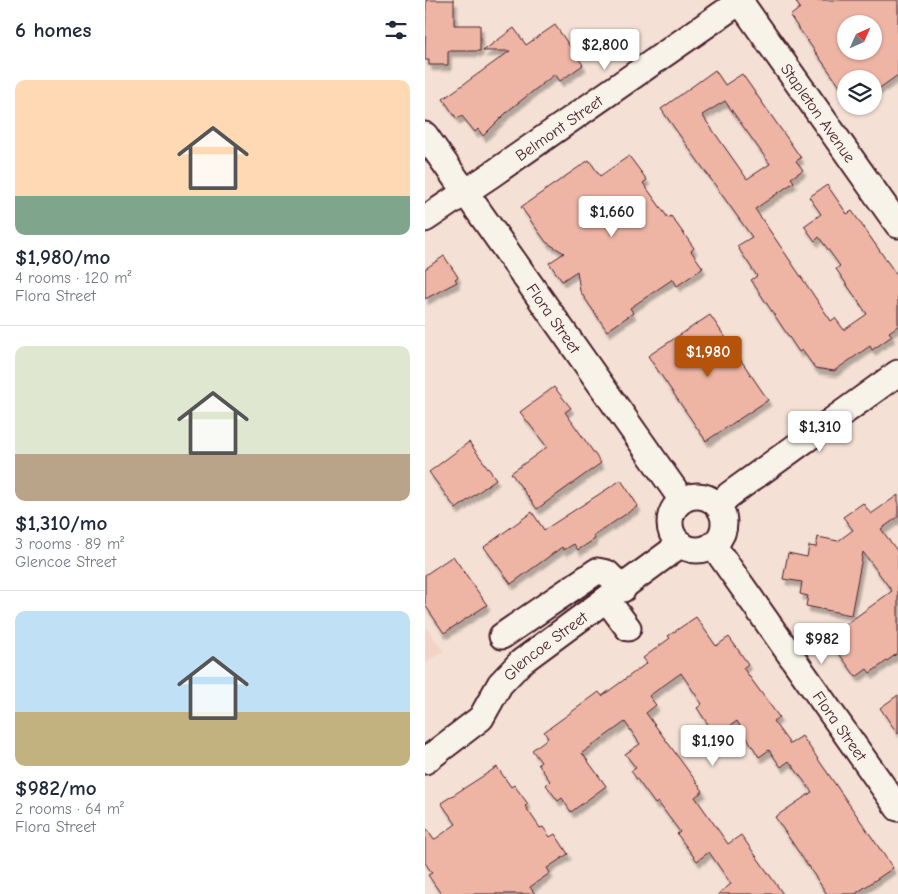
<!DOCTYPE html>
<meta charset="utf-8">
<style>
:root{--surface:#fff;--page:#f6f6f7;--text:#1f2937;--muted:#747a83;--line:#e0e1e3;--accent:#b45309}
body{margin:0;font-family:"Comic Neue",sans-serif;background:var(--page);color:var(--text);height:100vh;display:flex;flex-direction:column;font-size:19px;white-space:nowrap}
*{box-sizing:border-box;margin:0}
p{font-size:16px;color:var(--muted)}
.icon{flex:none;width:28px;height:28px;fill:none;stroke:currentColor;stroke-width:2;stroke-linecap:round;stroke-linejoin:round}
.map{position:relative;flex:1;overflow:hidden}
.details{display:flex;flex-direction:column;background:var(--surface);width:425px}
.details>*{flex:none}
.needle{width:32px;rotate:45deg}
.controls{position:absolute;left:412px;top:15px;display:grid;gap:10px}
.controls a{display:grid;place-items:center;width:45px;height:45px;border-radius:50%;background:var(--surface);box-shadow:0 1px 4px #0004;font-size:25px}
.price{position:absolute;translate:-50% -42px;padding:0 11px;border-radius:5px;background:#fff;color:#222;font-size:16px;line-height:32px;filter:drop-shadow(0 1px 2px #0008)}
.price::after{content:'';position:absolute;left:50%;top:30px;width:15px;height:11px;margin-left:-8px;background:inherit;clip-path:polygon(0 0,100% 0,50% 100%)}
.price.selected{background:var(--accent);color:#fff}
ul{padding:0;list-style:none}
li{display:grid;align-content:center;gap:10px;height:265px;padding:0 15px}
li+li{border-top:1px solid var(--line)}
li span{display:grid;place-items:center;height:155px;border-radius:10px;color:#555}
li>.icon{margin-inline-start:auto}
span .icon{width:90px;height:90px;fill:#fffc;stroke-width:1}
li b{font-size:21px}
h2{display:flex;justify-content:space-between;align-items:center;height:60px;padding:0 15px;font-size:21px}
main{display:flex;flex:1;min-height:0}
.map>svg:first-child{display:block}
.built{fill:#f2d3c6}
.building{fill:#eeb5a5;stroke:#4a1f2b;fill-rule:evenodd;filter:url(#shadow)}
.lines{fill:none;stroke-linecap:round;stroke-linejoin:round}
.minor-casing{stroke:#4a1f2b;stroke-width:29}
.minor{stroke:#f7f3e8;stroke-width:25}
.labels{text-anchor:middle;stroke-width:4;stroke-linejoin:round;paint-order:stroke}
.street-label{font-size:16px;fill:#4a1f2b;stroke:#f7f3e8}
</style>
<main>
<section class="details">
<h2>6 homes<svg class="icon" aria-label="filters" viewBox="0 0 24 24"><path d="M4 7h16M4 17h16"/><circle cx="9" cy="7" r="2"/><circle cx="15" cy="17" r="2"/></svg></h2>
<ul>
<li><span style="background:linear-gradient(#ffd9b3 75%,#7fa58c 0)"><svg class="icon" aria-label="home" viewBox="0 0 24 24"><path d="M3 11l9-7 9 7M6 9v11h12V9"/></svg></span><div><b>$1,980/mo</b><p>4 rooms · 120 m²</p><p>Flora Street</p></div></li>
<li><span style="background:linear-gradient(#dfe7d0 70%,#b9a48a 0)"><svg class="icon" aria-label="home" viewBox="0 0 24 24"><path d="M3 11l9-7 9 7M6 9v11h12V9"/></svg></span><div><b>$1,310/mo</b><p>3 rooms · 89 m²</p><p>Glencoe Street</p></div></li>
<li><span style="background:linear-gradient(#bfe0f5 65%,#c2b280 0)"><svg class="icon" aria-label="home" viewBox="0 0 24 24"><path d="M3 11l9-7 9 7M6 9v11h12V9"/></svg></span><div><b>$982/mo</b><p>2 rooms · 64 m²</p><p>Flora Street</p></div></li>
</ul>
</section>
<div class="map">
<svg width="473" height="894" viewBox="0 0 473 894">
<defs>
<filter id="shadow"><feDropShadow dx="3" dy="5.5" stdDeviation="1" flood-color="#0004"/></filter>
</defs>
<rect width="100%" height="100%" fill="#f4e0d4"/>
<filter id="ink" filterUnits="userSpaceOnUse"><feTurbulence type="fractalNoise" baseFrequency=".02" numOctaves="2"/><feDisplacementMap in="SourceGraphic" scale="10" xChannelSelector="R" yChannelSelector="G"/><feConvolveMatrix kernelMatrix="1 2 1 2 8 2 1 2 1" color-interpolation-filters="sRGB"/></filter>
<g filter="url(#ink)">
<!-- built -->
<polygon class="built" points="0,626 18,651 0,663"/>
<!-- building -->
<g class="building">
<polygon points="1,0 29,0 29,25 55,25 55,51 23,51 23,65 4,65 4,60 0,60"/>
<path d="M 370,0 L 473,0 L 473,75 L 449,92 L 449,79 L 421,79 L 421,95 L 365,16 L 375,8 ZM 421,24 L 449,24 L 449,51 L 421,51 Z"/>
<polygon points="130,25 158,65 135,81 130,74 84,110 58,136 53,129 50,132 37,116 32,119 18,99 85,51 58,51 89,28 101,45"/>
<path d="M 290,70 L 300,85 L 317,74 L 376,158 L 371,161 L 378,170 L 366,178 L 369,182 L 330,209 L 406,321 L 410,318 L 419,330 L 442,314 L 411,269 L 415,266 L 394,237 L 390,241 L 379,226 L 396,214 L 384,197 L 402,185 L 422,214 L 427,211 L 473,277 L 473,326 L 464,332 L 467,336 L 447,350 L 445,346 L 409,371 L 390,368 L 377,350 L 374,352 L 326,280 L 332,276 L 312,246 L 327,237 L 236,109 ZM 300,101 L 345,164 L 322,179 L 277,115 Z"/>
<polygon points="204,156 222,180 218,183 243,218 246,216 269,248 266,251 278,268 252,286 248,279 205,308 208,313 182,331 155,291 152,271 137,281 124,263 139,253 121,242 96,207 164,160 175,176"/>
<polygon points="19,256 33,277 30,279 32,282 0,299 0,269"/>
<polygon points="285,315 343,400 281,441 223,356"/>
<polygon points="129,387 146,408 140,412 176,463 112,509 86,473 122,447 95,412"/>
<polygon points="44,442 71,479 31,509 4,472"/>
<polygon points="196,480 213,506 168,536 170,539 153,550 149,544 139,550 137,547 86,584 59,547 107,512 119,530"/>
<polygon points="473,495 473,517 456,529 473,552 473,653 445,673 442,669 431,677 405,641 416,633 413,630 467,591 438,552 426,615 381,606 383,596 375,594 377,582 358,579 363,553 382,557 384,546 391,547 393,537 413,541 428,530 418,517 438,503 446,514"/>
<polygon points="28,556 62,605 19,633 0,605 0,575"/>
<polygon points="271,617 291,646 304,637 323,664 318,668 354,717 348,721 365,744 377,736 468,868 430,894 402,894 350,817 387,792 364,761 356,767 344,750 334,757 312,721 291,736 272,708 277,704 256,673 224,696 231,705 221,713 278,791 270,797 303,844 316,835 358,894 293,894 306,884 284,852 272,861 252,834 255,832 233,802 230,804 206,771 211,768 200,754 215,744 200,722 157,753 181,786 146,812 137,798 133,801 121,785 125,781 113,764 116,762 107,750 123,738 119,732 174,692 177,696 222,663 218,658 245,638 243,636"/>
<polygon points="473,695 473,734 455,708"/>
<polygon points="72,767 86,787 89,785 103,804 100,806 115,828 118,827 125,837 130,834 143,854 122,868 125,873 105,887 110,894 16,894 3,875 7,873 0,863 0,827 9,840 31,824 16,803"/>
</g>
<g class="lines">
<defs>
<g id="minor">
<path id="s1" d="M 314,0 L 473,225"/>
<path id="s2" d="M 0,135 L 257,500"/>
<path id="s3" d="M 0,219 L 66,175 L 317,0"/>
<circle cx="272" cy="523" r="27"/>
<polyline points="293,506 304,495 473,373"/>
<path id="s4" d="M 288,545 L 473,808"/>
<polyline points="182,600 203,628"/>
<polyline points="77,636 172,571 182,573 198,589"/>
<path id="s5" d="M 0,761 L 56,718 L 75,684 L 96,662 L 256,544"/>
</g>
</defs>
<!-- minor casing -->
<use href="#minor" class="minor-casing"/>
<!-- minor -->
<use href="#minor" class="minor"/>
</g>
</g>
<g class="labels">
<!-- street labels -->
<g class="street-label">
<text dy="6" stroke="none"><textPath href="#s1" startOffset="138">Stapleton Avenue</textPath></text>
<text dy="6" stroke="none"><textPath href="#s3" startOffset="162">Belmont Street</textPath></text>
<text dy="6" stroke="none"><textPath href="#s2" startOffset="224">Flora Street</textPath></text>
<text dy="6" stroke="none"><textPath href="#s5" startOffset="169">Glencoe Street</textPath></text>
<text dy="6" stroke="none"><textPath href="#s4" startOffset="221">Flora Street</textPath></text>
</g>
</g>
</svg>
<div class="controls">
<a><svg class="needle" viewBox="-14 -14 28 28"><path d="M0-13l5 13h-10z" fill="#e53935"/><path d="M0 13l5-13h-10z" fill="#747a83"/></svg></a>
<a><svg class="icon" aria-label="layers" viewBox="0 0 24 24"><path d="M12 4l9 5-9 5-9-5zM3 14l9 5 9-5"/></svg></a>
</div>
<b class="price" style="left:180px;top:71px">$2,800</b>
<b class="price" style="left:187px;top:238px">$1,660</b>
<b class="price selected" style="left:283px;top:378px">$1,980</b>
<b class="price" style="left:395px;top:453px">$1,310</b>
<b class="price" style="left:397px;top:665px">$982</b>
<b class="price" style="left:288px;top:767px">$1,190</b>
</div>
</main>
